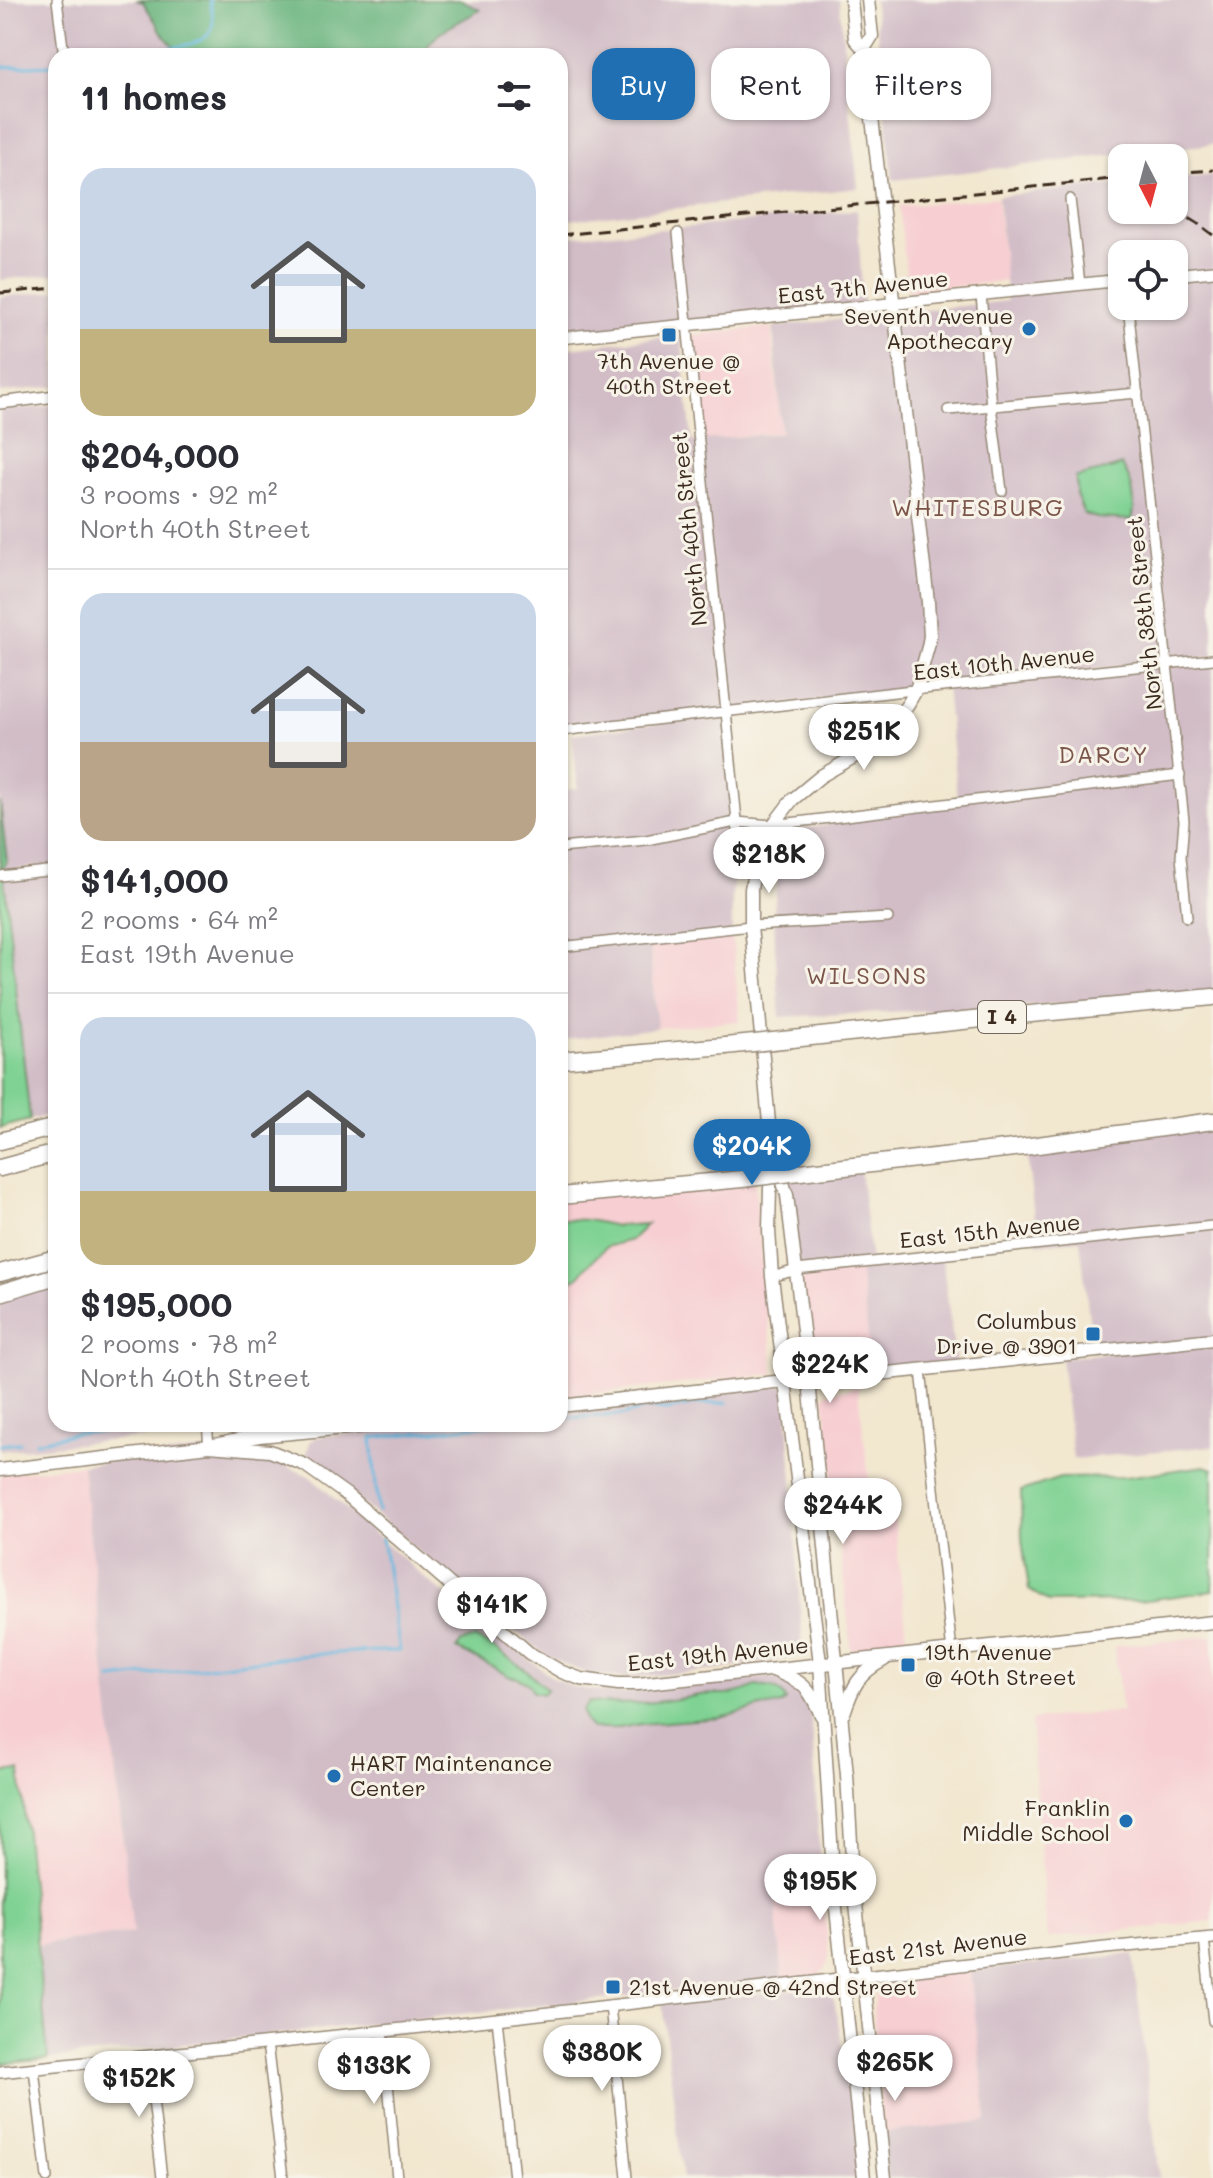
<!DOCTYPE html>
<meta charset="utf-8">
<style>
:root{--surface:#fff;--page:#f2f2f3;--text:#2b2b33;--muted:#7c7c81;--line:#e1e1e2;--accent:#1f6fb2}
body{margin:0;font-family:Mali,sans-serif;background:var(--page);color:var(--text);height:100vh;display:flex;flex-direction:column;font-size:30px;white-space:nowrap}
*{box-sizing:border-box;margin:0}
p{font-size:26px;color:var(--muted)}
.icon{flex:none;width:44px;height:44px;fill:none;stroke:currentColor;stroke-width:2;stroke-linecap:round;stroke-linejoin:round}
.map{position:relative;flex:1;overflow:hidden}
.side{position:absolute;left:48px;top:48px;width:520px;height:1384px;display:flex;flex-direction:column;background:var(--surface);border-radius:24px;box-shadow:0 2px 6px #0004}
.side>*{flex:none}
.guide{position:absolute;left:592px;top:48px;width:500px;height:72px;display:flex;gap:16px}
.needle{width:52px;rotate:174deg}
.controls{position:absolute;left:1108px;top:144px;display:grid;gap:16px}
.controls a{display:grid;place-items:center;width:80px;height:80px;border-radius:16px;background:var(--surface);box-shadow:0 2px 6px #0004;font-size:40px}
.price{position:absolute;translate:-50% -68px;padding:0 18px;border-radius:28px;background:#fff;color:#222;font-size:26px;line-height:52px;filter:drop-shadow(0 2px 4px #0008)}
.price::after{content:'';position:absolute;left:50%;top:48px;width:24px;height:18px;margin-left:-12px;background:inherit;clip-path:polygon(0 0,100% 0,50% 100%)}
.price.active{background:var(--accent);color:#fff}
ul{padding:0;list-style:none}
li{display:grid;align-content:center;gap:16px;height:424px;padding:0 32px}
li+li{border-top:2px solid var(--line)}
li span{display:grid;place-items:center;height:248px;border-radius:24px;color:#555}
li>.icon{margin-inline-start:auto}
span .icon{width:144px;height:144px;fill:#fffc;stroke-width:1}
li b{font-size:34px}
h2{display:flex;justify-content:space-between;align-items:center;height:96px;padding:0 32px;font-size:34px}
.chip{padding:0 28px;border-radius:24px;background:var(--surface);box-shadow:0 2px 6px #0004;font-size:28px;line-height:72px}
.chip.active{background:var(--accent);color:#fff}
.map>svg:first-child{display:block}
.built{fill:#f7cfd3}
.industrial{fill:#d2bdc7;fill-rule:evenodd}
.green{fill:#7fd293;stroke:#5d7e58;stroke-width:2}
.forest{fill:#67b47d;stroke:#516f4e;stroke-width:2}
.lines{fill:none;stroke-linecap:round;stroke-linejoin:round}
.stream{stroke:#63b8e0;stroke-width:3}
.minor-casing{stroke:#968876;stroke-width:12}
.tertiary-casing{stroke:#968876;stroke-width:14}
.secondary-casing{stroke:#968876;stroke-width:15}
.motorway-casing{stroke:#968876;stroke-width:19}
.minor{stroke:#fff;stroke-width:9}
.tertiary{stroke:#fff;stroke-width:11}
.secondary{stroke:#fff;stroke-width:12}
.motorway{stroke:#fff;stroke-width:16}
.rail{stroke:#3b2a1e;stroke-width:3;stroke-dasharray:12 6;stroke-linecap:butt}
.motorway-bridge-casing{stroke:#968876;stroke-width:19;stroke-linecap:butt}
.motorway-bridge{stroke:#fff;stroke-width:16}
.poi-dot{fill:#1f6fb2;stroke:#f7f3e8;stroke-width:3}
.labels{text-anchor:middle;stroke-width:6;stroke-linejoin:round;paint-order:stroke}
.shield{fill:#f7f3e8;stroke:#73665b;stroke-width:2}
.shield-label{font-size:20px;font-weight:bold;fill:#3b2a1e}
.street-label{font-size:22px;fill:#3b2a1e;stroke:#f7f3e8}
.poi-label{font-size:22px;fill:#3b2a1e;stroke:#f7f3e8;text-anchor:end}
.neighbourhood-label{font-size:24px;letter-spacing:2px;fill:#7b544a;stroke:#f7f3e8}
</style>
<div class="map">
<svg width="1213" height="2178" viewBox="0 0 1213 2178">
<rect width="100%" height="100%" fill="#f7f3e8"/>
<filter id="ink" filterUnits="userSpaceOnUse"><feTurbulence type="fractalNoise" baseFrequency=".0125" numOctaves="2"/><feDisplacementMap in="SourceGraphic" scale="16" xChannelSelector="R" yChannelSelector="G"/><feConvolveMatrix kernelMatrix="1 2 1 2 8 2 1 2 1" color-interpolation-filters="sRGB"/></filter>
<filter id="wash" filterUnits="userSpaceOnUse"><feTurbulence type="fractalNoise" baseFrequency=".006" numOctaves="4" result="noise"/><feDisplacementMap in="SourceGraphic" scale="32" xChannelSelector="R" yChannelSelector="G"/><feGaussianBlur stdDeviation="1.8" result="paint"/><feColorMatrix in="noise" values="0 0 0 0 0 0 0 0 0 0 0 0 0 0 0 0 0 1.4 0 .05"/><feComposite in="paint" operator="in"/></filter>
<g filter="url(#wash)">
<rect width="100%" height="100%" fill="#f2e7cf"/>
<!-- built -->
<g class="built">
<polygon points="997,197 1006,281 908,291 899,206"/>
<polygon points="771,327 781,432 704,440 692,335"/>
<polygon points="732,934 740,1021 657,1028 649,941"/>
<polygon points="754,1177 774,1374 560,1397 560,1198"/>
<polygon points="862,1265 876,1374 807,1380 792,1271"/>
<polygon points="858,1387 869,1481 890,1480 908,1645 851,1650 824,1396 827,1393"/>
<polygon points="82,1465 133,1933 38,1945 20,1772 0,1773 0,1474"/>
<polygon points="1213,1636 1213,1921 1047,1938 1031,1720 1122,1711 1114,1646"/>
<polygon points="821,1881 829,1956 825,1968 819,1975 783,1979 774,1886"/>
<polygon points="970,1971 987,2122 882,2133 873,2009 877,1989 886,1980"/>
</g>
<!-- industrial -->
<g class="industrial">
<polygon points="0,0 178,0 272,56 56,56 56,274 0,280"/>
<polygon points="407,0 839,0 858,188 560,221 560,56 377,56"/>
<polygon points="874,0 1213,0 1213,144 893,180"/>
<path d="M 1213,175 L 1213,656 L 560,729 L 560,349 L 681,335 L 692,441 L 781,433 L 773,327 L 1007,301 L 998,196 L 1122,184 L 1122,210 L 1174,210 L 1174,179 ZM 1122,254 L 1174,254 L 1174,306 L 1122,306 Z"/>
<polygon points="857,210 863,305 560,337 560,237 692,227"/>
<polygon points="56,291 56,386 0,393 0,297"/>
<polygon points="56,405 56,865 0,871 0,411"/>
<polygon points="1213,661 1213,994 1084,1003 780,1017 775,946 774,910 778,873 787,850 798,830 888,814 958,806 946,688"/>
<polygon points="726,715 739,819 732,896 732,934 649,941 657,1028 560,1040 560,791 578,788 572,734"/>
<polygon points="56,872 56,1113 30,1120 4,878"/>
<polygon points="1213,1123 1213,1338 1093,1351 1080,1240 1037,1244 1026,1143"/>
<polygon points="859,1162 871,1262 791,1271 774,1173"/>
<polygon points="942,1257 956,1365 873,1374 859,1266"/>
<polygon points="56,1279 56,1424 285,1424 0,1451 0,1294"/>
<polygon points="1213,1342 1213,1446 1073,1459 1061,1358"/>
<polygon points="786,1386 803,1655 718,1670 624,1678 585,1673 547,1656 488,1610 309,1458 307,1453 310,1442 317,1437 437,1424 560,1424 560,1410"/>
<polygon points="212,1449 263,1456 309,1476 428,1581 483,1625 552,1677 573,1687 613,1694 770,1677 792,1683 807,1697 812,1726 821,1881 774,1886 783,1979 48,2059 38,1945 133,1933 82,1465"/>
<polygon points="1133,1954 1159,2178 887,2178 882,2133 987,2121 970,1971"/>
<polygon points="821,1987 834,2000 857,2123 863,2178 683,2178 662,2004"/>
</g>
<!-- green -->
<g class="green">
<path d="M 1122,465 C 1132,480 1137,503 1132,520 L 1097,518 L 1084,514 L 1076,495 L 1076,478 C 1092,472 1107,471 1122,465 Z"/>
<polygon points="0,878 4,878 30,1120 0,1128"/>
<polygon points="560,1219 588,1220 616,1226 647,1224 631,1240 606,1247 588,1265 578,1278 560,1286"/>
<polygon points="1205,1466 1213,1469 1213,1591 1140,1601 1049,1602 1029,1590 1022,1540 1021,1491 1060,1478 1125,1477"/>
<polygon points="475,1638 491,1646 522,1667 547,1689 542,1694 533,1692 529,1684 518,1678 508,1676 493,1667 457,1649 461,1642"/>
<path d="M 755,1686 C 769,1687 779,1687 786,1700 L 782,1704 L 761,1707 L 720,1718 L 641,1724 L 619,1728 L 592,1728 L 585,1721 L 582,1710 L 589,1702 C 625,1706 659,1703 695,1696 C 719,1691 732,1699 755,1686 Z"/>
<polygon points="20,1771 48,2059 0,2064 0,1773"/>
</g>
<!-- forest -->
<g class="forest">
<polygon points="136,0 462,0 480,10 446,29 429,43 425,56 183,56 165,37 143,2"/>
<polygon points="0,802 7,861 2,871 0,871"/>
</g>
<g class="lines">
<!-- stream -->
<g class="stream">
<path d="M 143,51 C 160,49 202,47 210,32 C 216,23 211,10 210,0"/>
<polyline points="0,67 53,65"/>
<polyline points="560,1418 624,1415 647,1408 667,1410 694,1404 727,1403"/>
<polyline points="36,1442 76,1433 135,1430 194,1424"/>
<polyline points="0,1445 20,1443"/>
<polyline points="378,1511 372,1438 496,1424"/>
<path d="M 111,1679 C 207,1669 303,1650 400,1651 L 382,1538"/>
</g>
</g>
</g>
<g filter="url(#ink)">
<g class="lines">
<defs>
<g id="minor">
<polyline points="57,0 64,56"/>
<polyline points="1070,199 1080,284"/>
<polyline points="678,233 738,831 740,844 756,861"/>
<polyline points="981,295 991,406 1002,491"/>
<polyline points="1128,306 1184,821 1181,857 1187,917"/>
<polyline points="948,410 1138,393"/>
<polyline points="560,731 904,691 1213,659"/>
<polyline points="560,848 646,840 736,822 773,825 1180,775"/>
<polyline points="0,876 56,870"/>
<polyline points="560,947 751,926 888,918"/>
<polyline points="772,1277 796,1270 1213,1226"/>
<polyline points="921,1370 952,1652"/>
<polyline points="207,1424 209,1446"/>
<polyline points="1204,1939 1213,2021"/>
<polyline points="610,2005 627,2178"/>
<polyline points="497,2019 514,2178"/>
<polyline points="383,2031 397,2178"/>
<polyline points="267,2043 283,2178"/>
<polyline points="148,2056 162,2178"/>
<polyline points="34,2069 47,2178"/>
</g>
<g id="tertiary">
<polyline points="1174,275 1213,271"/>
<polyline points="560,338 1122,280"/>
<polyline points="0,403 56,396"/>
<polyline points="0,2072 497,2019 1105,1948 1213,1938"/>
</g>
<g id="secondary">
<polyline points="851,0 855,39 864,49 928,602 930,636 928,647 916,690 908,704 886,733 859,754 821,776 792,800 773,825 756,861 751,889 751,926 771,1145 769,1230 772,1277 820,1663 834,1889 864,2178"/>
<polyline points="864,49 872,36 868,0"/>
<polyline points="778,1167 787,1195 809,1381 847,1775 853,1876 885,2178"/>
<polyline points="560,1406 775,1382 821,1380 1213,1339"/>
<polyline points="209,1446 270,1451 305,1465 347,1495 529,1653 562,1672 581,1679 618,1684 638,1684 1213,1622"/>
<polyline points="0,1470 209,1446 259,1436 389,1424"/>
<path d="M 773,1670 C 804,1683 807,1684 821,1715"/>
<path d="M 844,1713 C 853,1686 858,1674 884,1660"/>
</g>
<g id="motorway">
<polyline points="792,1039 1020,1015 1213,997"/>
<polyline points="560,1060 725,1046"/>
<polyline points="0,1141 56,1127"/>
<polyline points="0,1168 56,1153"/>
<polyline points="800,1172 1023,1147 1213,1121"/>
<polyline points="560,1196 742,1179"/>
<polyline points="0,1273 56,1258"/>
<polyline points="0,1293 56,1276"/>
</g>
</defs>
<!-- minor casing -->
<use href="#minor" class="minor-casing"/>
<!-- tertiary casing -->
<use href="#tertiary" class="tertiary-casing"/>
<!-- secondary casing -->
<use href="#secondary" class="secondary-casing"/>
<!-- motorway casing -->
<use href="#motorway" class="motorway-casing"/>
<!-- minor -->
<use href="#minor" class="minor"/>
<!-- tertiary -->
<use href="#tertiary" class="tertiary"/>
<!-- secondary -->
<use href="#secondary" class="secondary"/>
<!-- motorway -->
<use href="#motorway" class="motorway"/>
<!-- rail -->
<g class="rail">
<polyline points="1174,173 1213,170"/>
<polyline points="1174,209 1197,223 1213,235"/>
<polyline points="560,235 1122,178"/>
<polyline points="0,293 56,288"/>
</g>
<defs>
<g id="motorway-bridge">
<polyline points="725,1046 792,1039"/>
<polyline points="742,1179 800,1172"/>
</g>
</defs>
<!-- motorway-bridge casing -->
<use href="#motorway-bridge" class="motorway-bridge-casing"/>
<!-- motorway-bridge -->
<use href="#motorway-bridge" class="motorway-bridge"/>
</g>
</g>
<!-- markers -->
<g class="poi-dot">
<circle cx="1029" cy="329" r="8"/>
<rect x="661" y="327" width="16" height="16" rx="4"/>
<rect x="1085" y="1326" width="16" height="16" rx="4"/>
<rect x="900" y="1657" width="16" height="16" rx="4"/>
<circle cx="334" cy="1776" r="8"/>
<circle cx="1126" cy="1821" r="8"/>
<rect x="605" y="1979" width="16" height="16" rx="4"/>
</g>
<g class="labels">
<!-- shield labels -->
<rect class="shield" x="978" y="1001" width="48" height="32" rx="6"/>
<g class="shield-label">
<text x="1002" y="1024">I 4</text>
</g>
<!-- street labels -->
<g class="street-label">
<text transform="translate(863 287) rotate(-6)" y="8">East 7th Avenue</text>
<text transform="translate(689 529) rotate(-96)" y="8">North 40th Street</text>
<text transform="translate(1144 613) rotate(-96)" y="8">North 38th Street</text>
<text transform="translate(1004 663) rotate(-6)" y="8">East 10th Avenue</text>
<text transform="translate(990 1231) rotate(-6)" y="8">East 15th Avenue</text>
<text transform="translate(718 1654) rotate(-6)" y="8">East 19th Avenue</text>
<text transform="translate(938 1947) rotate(-7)" y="8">East 21st Avenue</text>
</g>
<!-- poi labels -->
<g class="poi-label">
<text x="1013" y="324">Seventh Avenue<tspan x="1013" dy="25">Apothecary</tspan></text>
<text x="669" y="369" text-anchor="middle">7th Avenue @<tspan x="669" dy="25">40th Street</tspan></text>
<text x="1077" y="1329">Columbus<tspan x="1077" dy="25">Drive @ 3901</tspan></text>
<text x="924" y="1660" text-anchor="start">19th Avenue<tspan x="924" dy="25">@ 40th Street</tspan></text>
<text x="350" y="1771" text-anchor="start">HART Maintenance<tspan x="350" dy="25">Center</tspan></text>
<text x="1110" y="1816">Franklin<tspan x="1110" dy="25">Middle School</tspan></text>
<text x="629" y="1995" text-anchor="start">21st Avenue @ 42nd Street</text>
</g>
<!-- neighbourhood labels -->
<g class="neighbourhood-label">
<text x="978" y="516">WHITESBURG</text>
<text x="1104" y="763">DARCY</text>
<text x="867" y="984">WILSONS</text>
</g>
</g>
</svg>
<div class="controls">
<a><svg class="needle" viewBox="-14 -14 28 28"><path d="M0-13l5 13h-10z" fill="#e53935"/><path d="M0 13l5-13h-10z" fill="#7c7c81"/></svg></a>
<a><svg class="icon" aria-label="locate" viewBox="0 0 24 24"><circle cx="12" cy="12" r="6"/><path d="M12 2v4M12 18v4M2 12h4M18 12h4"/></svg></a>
</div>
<b class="price" style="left:864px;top:772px">$251K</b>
<b class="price" style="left:769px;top:895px">$218K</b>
<b class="price active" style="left:752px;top:1187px">$204K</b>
<b class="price" style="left:830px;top:1405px">$224K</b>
<b class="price" style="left:843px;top:1546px">$244K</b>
<b class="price" style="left:492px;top:1645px">$141K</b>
<b class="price" style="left:820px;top:1922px">$195K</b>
<b class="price" style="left:602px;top:2093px">$380K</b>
<b class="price" style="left:895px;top:2103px">$265K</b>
<b class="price" style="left:374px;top:2106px">$133K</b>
<b class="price" style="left:139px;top:2119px">$152K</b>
<div class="guide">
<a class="chip active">Buy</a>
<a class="chip">Rent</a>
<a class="chip">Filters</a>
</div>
<section class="side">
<h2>11 homes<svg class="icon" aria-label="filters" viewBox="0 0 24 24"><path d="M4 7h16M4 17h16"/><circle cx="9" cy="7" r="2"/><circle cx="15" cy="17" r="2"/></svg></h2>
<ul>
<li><span style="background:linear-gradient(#c9d6e8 65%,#c2b280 0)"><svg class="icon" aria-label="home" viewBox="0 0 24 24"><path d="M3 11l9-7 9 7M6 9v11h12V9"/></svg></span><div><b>$204,000</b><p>3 rooms · 92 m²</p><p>North 40th Street</p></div></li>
<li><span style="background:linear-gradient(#c9d6e8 60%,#b9a48a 0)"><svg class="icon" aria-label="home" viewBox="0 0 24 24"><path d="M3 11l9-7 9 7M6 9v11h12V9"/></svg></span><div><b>$141,000</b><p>2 rooms · 64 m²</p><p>East 19th Avenue</p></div></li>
<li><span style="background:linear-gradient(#c9d6e8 70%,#c2b280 0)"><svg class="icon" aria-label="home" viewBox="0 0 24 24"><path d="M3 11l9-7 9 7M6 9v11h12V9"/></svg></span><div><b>$195,000</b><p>2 rooms · 78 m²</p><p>North 40th Street</p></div></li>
</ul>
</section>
</div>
